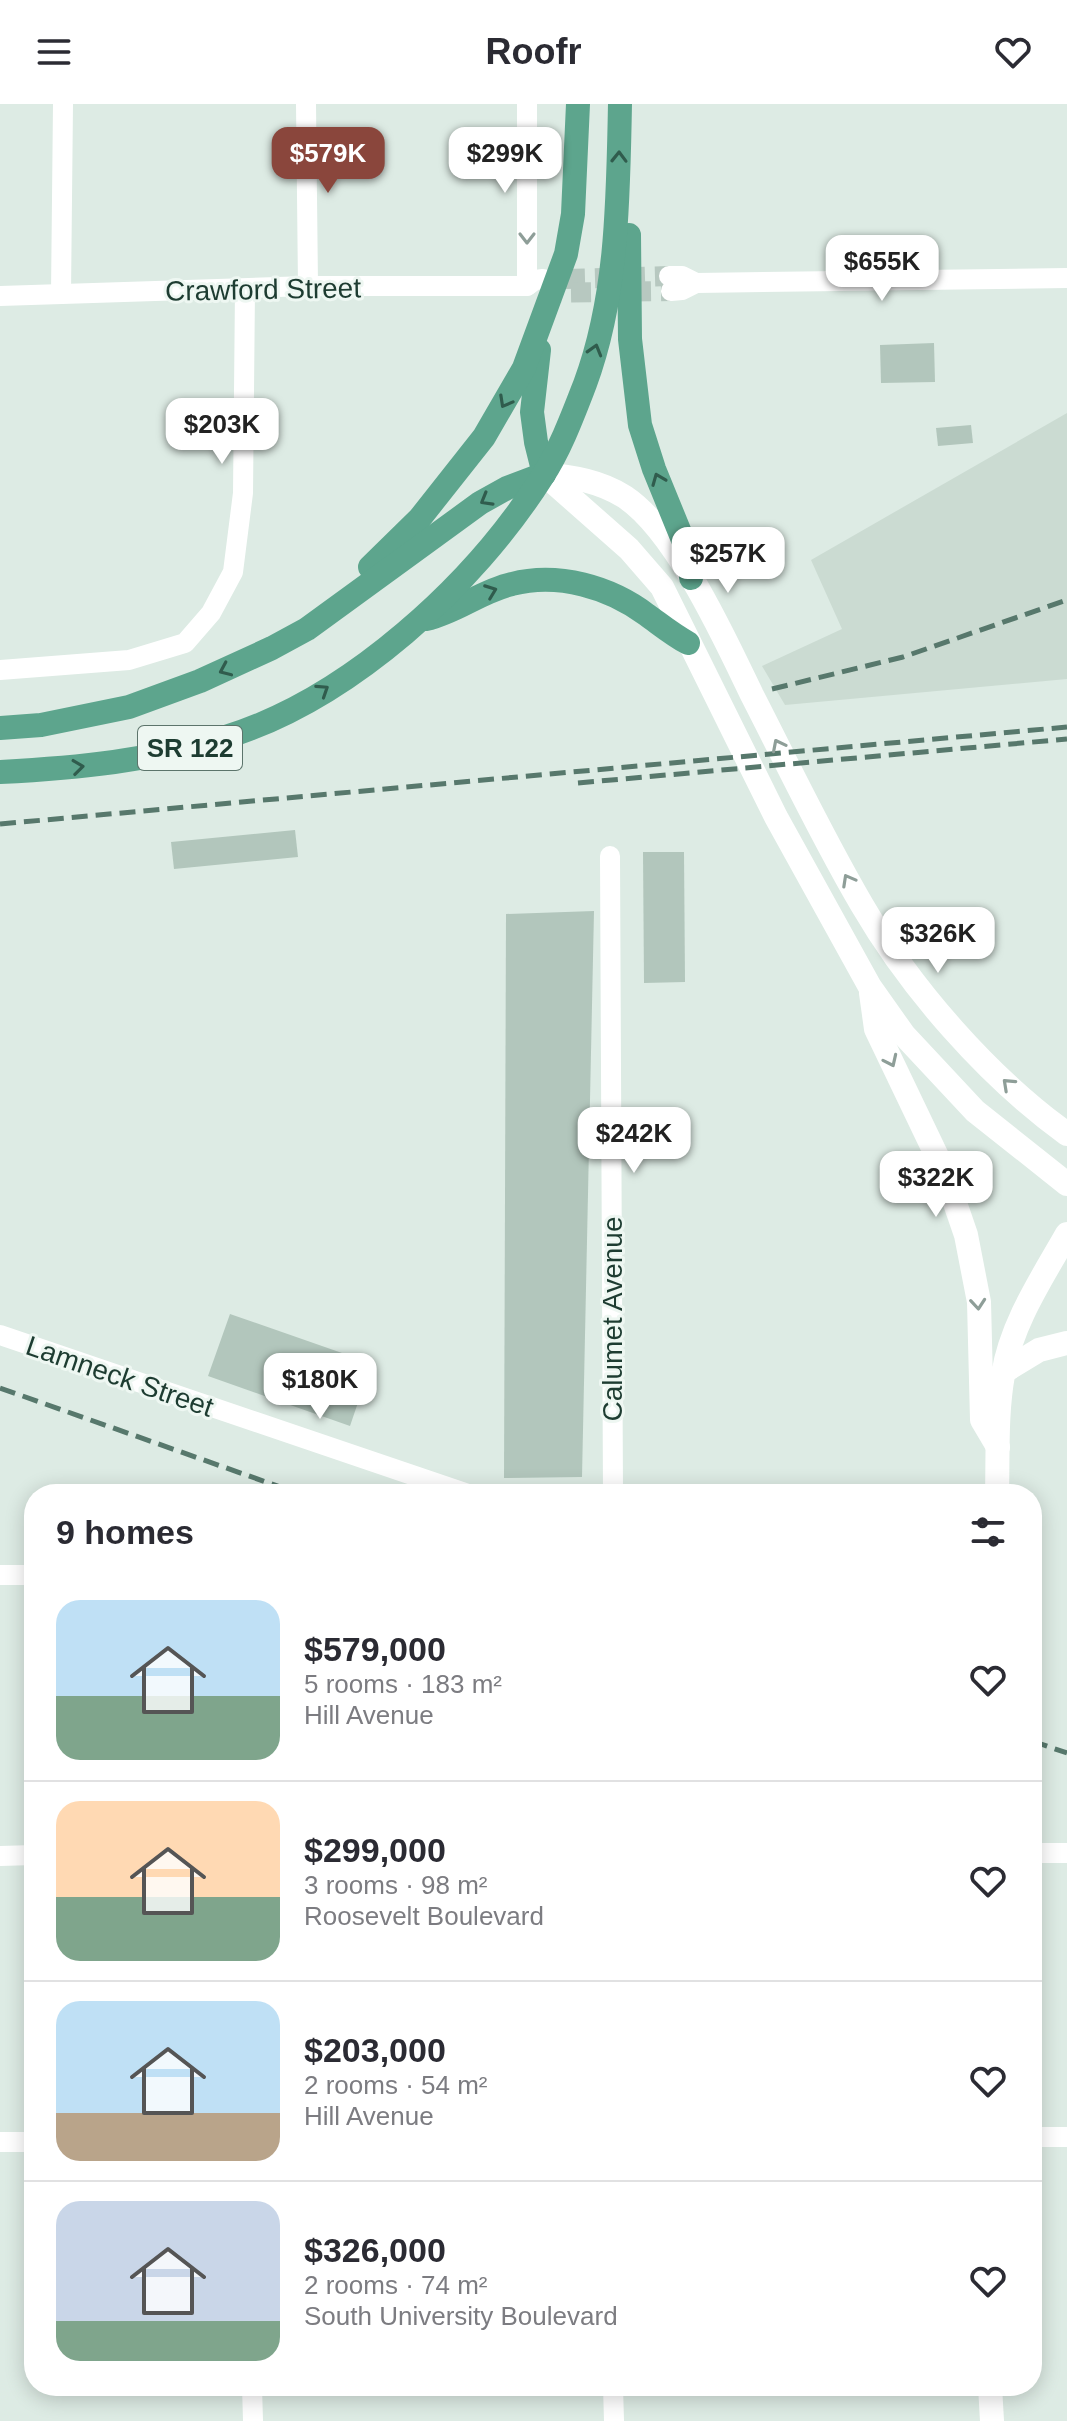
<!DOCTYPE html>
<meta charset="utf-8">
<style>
:root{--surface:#fff;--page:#f7f7f7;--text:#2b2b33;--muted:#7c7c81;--line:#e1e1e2;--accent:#8a463c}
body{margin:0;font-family:Arial,sans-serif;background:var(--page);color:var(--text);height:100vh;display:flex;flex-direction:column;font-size:30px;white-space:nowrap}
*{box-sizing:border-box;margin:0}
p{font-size:26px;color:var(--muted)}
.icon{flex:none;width:44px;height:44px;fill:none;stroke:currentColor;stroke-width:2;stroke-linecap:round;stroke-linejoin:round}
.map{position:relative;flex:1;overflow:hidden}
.panel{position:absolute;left:24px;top:1380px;width:1018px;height:912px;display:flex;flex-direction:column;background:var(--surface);border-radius:32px;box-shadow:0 4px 20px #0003}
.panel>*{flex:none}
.price{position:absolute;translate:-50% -68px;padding:0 18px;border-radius:16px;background:#fff;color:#222;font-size:26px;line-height:52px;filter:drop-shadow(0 2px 4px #0008)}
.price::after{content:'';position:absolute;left:50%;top:48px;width:24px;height:18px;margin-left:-12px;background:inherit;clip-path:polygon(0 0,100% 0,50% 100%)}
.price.active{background:var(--accent);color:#fff}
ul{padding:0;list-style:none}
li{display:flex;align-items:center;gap:24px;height:200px;padding:0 32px}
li+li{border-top:2px solid var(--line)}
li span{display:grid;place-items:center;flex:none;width:224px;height:160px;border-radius:24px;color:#555}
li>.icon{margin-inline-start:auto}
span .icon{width:96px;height:96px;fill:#fffc;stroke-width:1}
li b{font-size:34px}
h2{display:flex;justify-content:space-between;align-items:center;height:96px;padding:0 32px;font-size:34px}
header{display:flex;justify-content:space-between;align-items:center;height:104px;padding:0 32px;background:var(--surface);font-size:36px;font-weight:700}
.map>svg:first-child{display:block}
.built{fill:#cbdbd2}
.building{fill:#b2c6bc}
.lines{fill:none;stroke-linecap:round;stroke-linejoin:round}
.minor-tunnel{stroke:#b7c8c0;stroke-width:20;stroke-dasharray:20 10;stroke-linecap:butt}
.minor{stroke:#fff;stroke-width:20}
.secondary{stroke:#fff;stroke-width:24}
.primary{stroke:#5da58d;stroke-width:24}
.rail{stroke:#57786c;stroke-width:5;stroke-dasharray:16 8;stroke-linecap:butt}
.oneway{stroke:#305c4d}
.oneway2{stroke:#8e9e98}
.labels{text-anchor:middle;stroke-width:6;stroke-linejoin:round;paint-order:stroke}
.shield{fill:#eef7f2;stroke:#5c746b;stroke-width:2}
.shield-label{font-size:26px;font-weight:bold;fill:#1d3c31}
.street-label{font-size:28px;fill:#1d3c31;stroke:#eef7f2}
</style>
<header><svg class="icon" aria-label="menu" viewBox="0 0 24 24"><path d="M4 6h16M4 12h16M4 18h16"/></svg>Roofr<svg class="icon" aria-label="heart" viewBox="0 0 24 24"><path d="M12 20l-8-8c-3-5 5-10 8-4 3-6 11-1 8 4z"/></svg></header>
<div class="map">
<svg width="1067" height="2317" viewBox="0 0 1067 2317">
<rect width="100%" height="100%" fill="#ddebe4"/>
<!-- built -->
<polygon class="built" points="1067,309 1067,575 785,601 762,562 842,525 811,456"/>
<!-- building -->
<g class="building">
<polygon points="934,239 935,278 881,279 880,241"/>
<polygon points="971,321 973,339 938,342 936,324"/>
<polygon points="295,726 298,753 174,765 171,738"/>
<polygon points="643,748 684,748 685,878 644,879"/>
<polygon points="594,807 582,1373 504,1374 506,810"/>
<polygon points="230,1210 342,1249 335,1268 365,1278 350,1322 208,1272"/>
</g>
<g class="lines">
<!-- minor-tunnel -->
<g class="minor-tunnel">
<polyline points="565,175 669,172"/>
<polyline points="541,189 671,187"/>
</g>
<!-- minor -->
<g class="minor">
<polyline points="306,0 308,182"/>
<polyline points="669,172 682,172 696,179"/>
<polyline points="527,182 527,0"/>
<polyline points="671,187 682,186 696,179 1067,174"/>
<polyline points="61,190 63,0"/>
<polyline points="0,192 308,182 527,182 535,176 543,175"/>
<polyline points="0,566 129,556 185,539 211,509 233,468 243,389 245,185"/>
<polyline points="610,752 613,1390"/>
<polyline points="0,1231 468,1390"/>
<polyline points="0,1471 34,1471"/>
<polyline points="1032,1749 1067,1749"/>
<polyline points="0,1752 34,1751"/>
<polyline points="1032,2033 1067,2033"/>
<polyline points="0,2038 34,2038"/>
<polyline points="252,2282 253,2317"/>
<polyline points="613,2282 614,2317"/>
</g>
<!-- secondary -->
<g class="secondary">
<polyline points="544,370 629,445 662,483 776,713 870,883 904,931 975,1007 1067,1080"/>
<path d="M 544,370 C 573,373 600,377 625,393 C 676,427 725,535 752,591 C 788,661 822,733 862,801 C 911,885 988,973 1067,1030"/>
<polyline points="871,889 876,925 944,1067 966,1131 979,1198 982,1316 998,1343"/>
<polyline points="1003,1268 1039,1246 1067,1239"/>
<path d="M 997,1390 C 998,1351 996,1310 1003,1271 C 1011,1220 1042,1174 1067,1130"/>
<polyline points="990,2282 992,2317"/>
</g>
<!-- primary -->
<g class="primary">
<polyline points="629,131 630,235 640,321 654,365 692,458 691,474"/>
<polyline points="539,246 532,308 536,338 544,370"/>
<polyline points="370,463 420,414 484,333 524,264 566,150 573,110 578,0"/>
<path d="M 426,515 C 457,508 481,487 512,480 C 558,468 610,483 647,511 C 661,521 673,531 688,539"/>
<polyline points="0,624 41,621 129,603 200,577 272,544 307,525 480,399 507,384 544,370"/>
<path d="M 0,668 C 77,664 152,657 226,633 C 349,595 474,481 542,373 C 560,346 573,311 585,280 C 618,191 618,94 620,0"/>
</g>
<!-- rail -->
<g class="rail">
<polyline points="772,585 903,553 1067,496"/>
<polyline points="578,679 1067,635"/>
<polyline points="0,720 1067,623"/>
<polyline points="0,1284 300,1390"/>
<polyline points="1032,1637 1067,1649"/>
</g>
</g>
<!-- one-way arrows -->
<defs><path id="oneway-chevron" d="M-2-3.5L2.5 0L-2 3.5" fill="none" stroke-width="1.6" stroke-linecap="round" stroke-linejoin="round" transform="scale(2)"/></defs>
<g class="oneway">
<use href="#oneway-chevron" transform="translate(619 53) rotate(-89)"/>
<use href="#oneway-chevron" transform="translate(595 246) rotate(-74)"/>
<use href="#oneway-chevron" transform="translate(505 298) rotate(119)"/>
<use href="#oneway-chevron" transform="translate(658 375) rotate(-112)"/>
<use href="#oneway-chevron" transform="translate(486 396) rotate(150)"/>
<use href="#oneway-chevron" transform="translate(491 487) rotate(-21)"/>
<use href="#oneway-chevron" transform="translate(225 566) rotate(156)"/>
<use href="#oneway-chevron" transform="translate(323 586) rotate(-33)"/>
<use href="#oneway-chevron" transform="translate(78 663) rotate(-7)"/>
</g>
<g class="oneway2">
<use href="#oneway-chevron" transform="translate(527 134) rotate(90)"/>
<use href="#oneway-chevron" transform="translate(778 641) rotate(-117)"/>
<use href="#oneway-chevron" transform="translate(848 776) rotate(-119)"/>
<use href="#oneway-chevron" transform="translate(891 957) rotate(65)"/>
<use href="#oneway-chevron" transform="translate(1008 980) rotate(-137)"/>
<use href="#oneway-chevron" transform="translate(978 1200) rotate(85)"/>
</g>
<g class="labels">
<!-- shield labels -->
<rect class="shield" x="138" y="622" width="104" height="44" rx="6"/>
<g class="shield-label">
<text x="190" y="653">SR 122</text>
</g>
<!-- street labels -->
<g class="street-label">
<text transform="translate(263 185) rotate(-1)" y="10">Crawford Street</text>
<text transform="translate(612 1215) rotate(-90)" y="10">Calumet Avenue</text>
<text transform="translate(120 1272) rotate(19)" y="10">Lamneck Street</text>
</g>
</g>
</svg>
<b class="price active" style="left:328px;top:91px">$579K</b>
<b class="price" style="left:505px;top:91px">$299K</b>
<b class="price" style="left:882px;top:199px">$655K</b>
<b class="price" style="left:222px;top:362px">$203K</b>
<b class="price" style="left:728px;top:491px">$257K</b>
<b class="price" style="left:938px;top:871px">$326K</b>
<b class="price" style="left:634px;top:1071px">$242K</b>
<b class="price" style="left:936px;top:1115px">$322K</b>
<b class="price" style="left:320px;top:1317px">$180K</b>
<section class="panel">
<h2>9 homes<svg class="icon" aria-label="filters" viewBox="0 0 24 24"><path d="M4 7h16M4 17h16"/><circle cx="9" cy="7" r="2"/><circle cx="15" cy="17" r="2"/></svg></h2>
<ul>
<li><span style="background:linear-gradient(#bfe0f5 60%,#7fa58c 0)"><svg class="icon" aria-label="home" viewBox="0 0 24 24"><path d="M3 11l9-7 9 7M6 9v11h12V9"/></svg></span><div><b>$579,000</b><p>5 rooms · 183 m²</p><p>Hill Avenue</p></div><svg class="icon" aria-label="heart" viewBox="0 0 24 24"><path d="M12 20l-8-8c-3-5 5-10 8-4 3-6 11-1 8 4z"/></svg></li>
<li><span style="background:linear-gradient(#ffd9b3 60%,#7fa58c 0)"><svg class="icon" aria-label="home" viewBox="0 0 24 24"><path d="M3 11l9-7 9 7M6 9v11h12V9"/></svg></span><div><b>$299,000</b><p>3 rooms · 98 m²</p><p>Roosevelt Boulevard</p></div><svg class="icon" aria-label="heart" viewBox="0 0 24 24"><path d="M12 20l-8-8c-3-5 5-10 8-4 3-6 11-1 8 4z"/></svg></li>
<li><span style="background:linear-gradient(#bfe0f5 70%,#b9a48a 0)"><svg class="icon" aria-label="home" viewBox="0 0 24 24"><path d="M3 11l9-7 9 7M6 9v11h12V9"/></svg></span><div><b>$203,000</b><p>2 rooms · 54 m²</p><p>Hill Avenue</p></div><svg class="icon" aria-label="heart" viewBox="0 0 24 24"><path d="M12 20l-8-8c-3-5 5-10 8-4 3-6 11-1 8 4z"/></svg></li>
<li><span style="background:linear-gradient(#c9d6e8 75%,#7fa58c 0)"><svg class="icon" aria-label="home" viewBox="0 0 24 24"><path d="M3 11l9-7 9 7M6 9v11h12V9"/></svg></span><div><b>$326,000</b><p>2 rooms · 74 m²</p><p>South University Boulevard</p></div><svg class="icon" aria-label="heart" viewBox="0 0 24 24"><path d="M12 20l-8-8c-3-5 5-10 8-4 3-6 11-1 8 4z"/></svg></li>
</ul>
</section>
</div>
